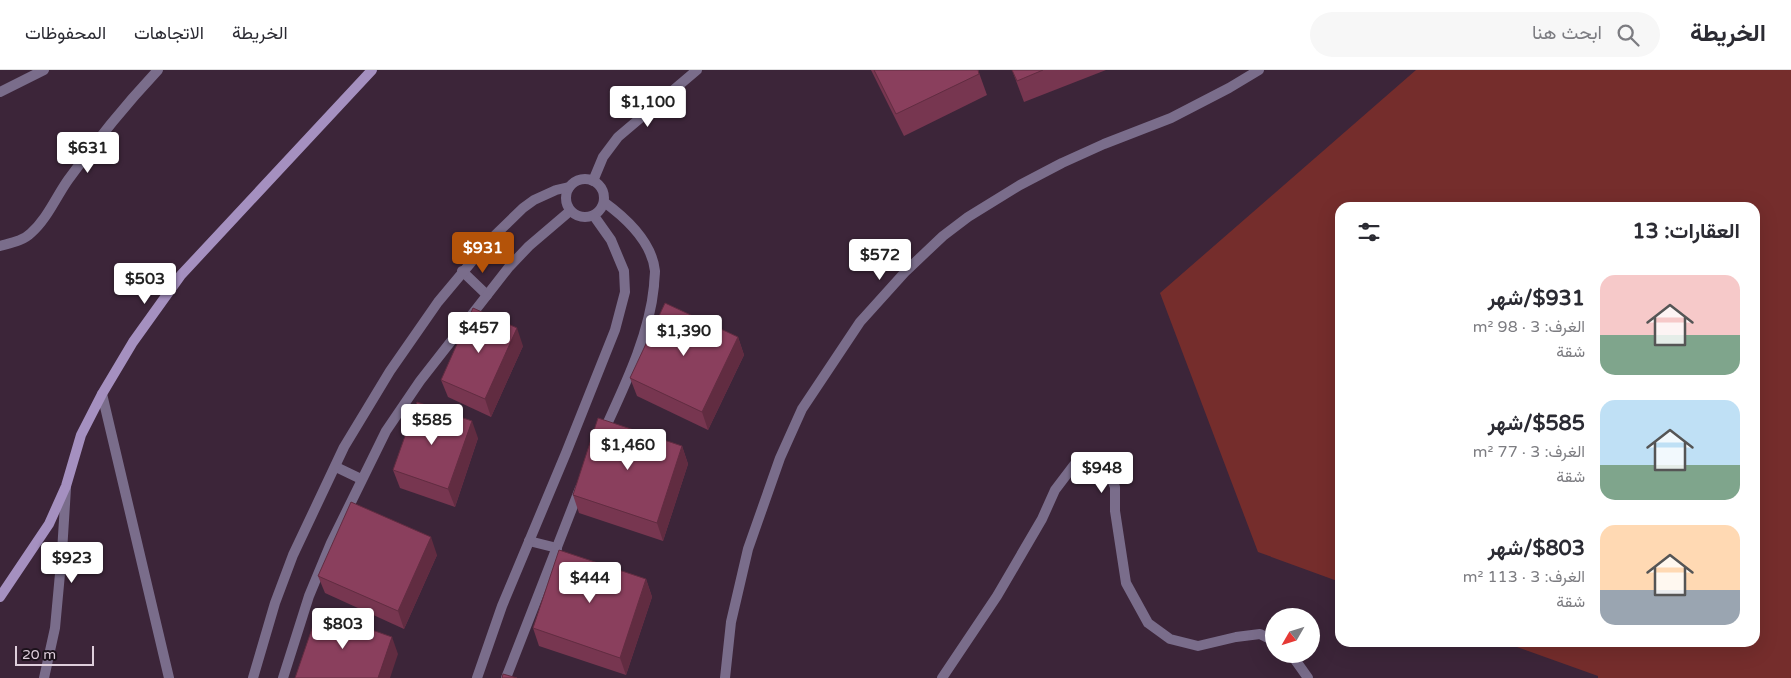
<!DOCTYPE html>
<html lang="ar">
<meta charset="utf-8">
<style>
:root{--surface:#fff;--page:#f7f7f7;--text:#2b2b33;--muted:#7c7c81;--line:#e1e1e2;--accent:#b45309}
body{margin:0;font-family:"Varela Round",Vazirmatn,sans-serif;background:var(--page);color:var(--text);direction:rtl;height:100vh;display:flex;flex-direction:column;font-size:19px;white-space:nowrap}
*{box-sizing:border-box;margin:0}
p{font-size:16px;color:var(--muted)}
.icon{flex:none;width:28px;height:28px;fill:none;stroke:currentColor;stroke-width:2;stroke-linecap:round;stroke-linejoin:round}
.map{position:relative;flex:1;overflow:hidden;direction:ltr}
.side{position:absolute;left:1335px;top:132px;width:425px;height:445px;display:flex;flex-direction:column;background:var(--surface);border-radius:15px;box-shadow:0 5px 20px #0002;direction:rtl}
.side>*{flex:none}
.needle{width:32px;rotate:231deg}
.controls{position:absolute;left:1265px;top:538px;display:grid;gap:10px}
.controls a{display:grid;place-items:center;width:55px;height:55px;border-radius:50%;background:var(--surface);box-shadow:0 5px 20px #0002;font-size:25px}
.scale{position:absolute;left:15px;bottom:12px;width:79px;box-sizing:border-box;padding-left:5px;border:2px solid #dfcfdc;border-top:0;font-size:14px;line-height:18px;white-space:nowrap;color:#dfcfdc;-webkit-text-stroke:4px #1c121b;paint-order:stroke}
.price{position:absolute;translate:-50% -42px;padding:0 11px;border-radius:5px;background:#fff;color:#222;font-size:16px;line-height:32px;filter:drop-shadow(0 1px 2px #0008)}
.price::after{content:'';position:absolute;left:50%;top:30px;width:15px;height:11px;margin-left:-8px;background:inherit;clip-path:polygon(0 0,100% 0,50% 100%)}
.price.current{background:var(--accent);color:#fff}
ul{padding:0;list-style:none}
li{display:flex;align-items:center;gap:15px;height:125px;padding:0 20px}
li span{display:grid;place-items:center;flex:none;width:140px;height:100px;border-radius:15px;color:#555}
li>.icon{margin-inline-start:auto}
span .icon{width:60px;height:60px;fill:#fffc;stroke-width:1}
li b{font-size:21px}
h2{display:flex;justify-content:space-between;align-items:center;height:60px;padding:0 20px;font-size:21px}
header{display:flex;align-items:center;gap:30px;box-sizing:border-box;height:70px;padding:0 25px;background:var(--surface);border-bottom:1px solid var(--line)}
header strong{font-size:24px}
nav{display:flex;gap:28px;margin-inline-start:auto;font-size:18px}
.search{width:350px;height:45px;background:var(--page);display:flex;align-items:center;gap:12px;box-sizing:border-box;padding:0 18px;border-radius:28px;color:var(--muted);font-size:19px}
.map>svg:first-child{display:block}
.green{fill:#752d2c}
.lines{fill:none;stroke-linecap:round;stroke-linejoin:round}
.minor{stroke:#7a6d8b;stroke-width:10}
.secondary{stroke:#a590c0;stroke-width:10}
.wall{fill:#773650}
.shaded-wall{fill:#612c41}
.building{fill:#8a3f5d;stroke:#612c41}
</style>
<header>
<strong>الخريطة</strong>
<div class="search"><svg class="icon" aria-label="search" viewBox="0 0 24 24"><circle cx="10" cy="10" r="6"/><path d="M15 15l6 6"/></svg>ابحث هنا</div>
<nav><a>الخريطة</a><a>الاتجاهات</a><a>المحفوظات</a></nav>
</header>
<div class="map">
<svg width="1791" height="608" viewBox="0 0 1791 608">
<rect width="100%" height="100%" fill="#3c2539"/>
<!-- green -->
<polygon class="green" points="1416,0 1791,0 1791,608 1598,608 1598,606 1506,573 1755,572 1755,138 1340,138 1340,512 1258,482 1160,223"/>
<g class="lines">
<!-- minor -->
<g class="minor">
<polyline points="0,22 44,0"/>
<circle cx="585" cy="128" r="19"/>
<polyline points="593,111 603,87 618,67 697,0"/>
<path d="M 0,176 C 11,173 23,171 31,163 C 47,149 56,127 68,110 C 96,71 126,34 158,0"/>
<polyline points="462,201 487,225"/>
<polyline points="102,324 169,608"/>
<path d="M 603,363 C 624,317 649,267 654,216 C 654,211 655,205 655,201 C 652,172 626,148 604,132"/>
<polyline points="336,397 361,409"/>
<polyline points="529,471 557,478"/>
<polyline points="1291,584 1308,608"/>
<polyline points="44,608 55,558 62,482 66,418"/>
<polyline points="253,608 275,533 293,485 344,377 390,301 438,232 489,171 523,138 534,130 556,120 569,117"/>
<polyline points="283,608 309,526 331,473 386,361 420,311 509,197 529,176 570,141"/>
<polyline points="477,608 502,536 566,383 615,260 625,222 624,201 611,170 594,146"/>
<polyline points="506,608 580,418"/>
<polyline points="725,608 731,552 748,479 780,388 802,339 860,252 906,201 943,166 968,147 1020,115 1062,93 1104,74 1171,48 1229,18 1259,0"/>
<polyline points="942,608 997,526 1042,449 1055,420 1074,395 1087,387 1105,394 1115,417 1115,441 1126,513 1148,553 1170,569 1198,576 1236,567 1260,564 1274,571"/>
</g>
<!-- secondary -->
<polyline class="secondary" points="0,527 49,454 66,416 81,365 102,324 133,272 181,205 372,0"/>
</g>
<!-- wall -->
<g class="wall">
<polygon points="871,0 978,0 987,25 904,66"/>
<polygon points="1012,0 1106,0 1024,32"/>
<polygon points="738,267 744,285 708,360 637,326 630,308"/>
<polygon points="523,276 491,347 448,327 441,310"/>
<polygon points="478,368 455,437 400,418 393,400"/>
<polygon points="682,376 688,394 663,471 579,443 573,425"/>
<polygon points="437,485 404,559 325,523 318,506"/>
<polygon points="646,509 652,527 626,605 539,576 533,558"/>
</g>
<!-- shaded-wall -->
<g class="shaded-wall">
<polygon points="517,258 523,276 491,347 485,329"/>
<polygon points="738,267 744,285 708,360 702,342"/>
<polygon points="472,351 478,368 455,437 448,419"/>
<polygon points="682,376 688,394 663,471 657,453"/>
<polygon points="431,467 437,485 404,559 398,541"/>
<polygon points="646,509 652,527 626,605 620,588"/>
<polygon points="392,567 398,584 390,608 378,608"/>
</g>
<!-- building -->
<g class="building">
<polygon points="874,0 978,0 979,4 896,44"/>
<polygon points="1012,0 1043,0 1017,11"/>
<polygon points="665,233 738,267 702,342 630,308"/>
<polygon points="473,238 517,258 485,329 441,310"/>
<polygon points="417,332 472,351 448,419 393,400"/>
<polygon points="598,348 682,376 657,453 573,425"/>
<polygon points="351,432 431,467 398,541 318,506"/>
<polygon points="559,480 646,509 620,588 533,558"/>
<polygon points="318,541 392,567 378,608 295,608"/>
<polygon points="503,604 517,608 502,608"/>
</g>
</svg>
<div class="controls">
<a><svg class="needle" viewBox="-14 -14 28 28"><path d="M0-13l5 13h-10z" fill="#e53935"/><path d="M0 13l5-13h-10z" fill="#7c7c81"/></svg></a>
</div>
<div class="scale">20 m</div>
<b class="price" style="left:648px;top:58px">$1,100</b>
<b class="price" style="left:88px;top:104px">$631</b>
<b class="price current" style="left:483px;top:204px">$931</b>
<b class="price" style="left:880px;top:211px">$572</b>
<b class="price" style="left:145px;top:235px">$503</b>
<b class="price" style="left:479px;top:284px">$457</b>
<b class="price" style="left:684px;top:287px">$1,390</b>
<b class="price" style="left:432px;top:376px">$585</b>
<b class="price" style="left:628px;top:401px">$1,460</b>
<b class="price" style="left:1102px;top:424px">$948</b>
<b class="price" style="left:72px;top:514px">$923</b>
<b class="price" style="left:590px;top:534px">$444</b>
<b class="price" style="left:343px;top:580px">$803</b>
<section class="side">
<h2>العقارات: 13<svg class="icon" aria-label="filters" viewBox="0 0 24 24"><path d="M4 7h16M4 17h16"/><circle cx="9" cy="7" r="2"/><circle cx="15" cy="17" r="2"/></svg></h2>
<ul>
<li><span style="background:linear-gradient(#f6c9c9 60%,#7fa58c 0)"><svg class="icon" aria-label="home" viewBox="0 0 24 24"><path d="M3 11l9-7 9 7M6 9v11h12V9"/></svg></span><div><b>$931/شهر</b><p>الغرف: 3 · 98 m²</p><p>شقة</p></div></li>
<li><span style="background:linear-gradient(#bfe0f5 65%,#7fa58c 0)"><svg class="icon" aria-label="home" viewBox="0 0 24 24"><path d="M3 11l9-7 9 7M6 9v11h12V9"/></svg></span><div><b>$585/شهر</b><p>الغرف: 3 · 77 m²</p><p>شقة</p></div></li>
<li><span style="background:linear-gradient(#ffd9b3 65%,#9aa5b1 0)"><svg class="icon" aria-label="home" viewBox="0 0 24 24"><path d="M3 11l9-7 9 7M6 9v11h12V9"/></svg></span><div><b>$803/شهر</b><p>الغرف: 3 · 113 m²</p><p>شقة</p></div></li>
</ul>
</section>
</div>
